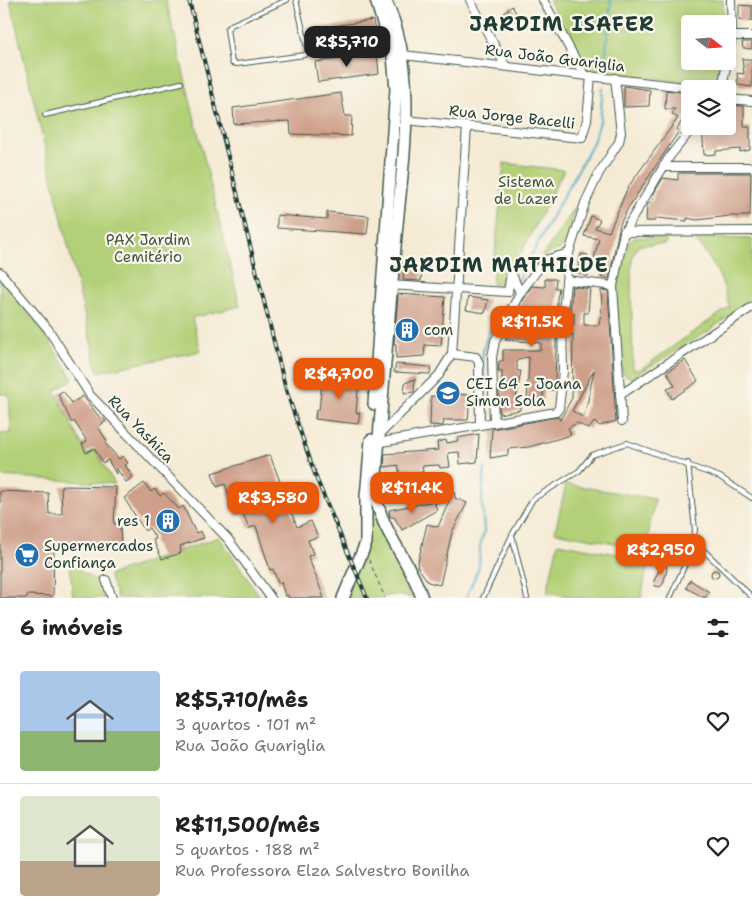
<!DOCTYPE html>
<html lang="pt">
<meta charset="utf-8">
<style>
:root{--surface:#fff;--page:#f6f6f6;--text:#222;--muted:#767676;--line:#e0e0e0;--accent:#ea580c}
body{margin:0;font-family:"Shantell Sans",sans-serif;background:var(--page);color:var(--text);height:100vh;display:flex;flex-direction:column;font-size:19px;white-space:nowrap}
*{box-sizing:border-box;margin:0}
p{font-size:16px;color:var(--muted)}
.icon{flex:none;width:28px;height:28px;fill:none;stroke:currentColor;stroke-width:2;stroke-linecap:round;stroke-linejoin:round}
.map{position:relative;height:598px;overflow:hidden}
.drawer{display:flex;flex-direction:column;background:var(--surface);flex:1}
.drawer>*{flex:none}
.needle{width:32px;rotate:107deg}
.fabs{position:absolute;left:681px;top:15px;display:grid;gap:10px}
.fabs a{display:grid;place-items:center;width:55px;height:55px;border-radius:5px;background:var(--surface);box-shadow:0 2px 12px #0003;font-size:25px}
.price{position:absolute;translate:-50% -42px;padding:0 11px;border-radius:10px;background:var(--accent);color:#fff;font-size:16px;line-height:32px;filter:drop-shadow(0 1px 2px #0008)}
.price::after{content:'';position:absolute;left:50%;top:30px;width:15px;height:11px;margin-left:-8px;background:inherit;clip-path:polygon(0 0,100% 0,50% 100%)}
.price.active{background:#222;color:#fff}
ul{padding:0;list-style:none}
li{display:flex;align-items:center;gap:15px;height:125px;padding:0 20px}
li+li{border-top:1px solid var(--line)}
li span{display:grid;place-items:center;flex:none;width:140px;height:100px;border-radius:5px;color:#555}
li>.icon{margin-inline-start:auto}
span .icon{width:60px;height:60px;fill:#fffc;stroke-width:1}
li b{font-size:21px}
h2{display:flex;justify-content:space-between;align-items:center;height:60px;padding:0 20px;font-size:21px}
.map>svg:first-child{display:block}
.green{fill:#b2d077;stroke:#688656}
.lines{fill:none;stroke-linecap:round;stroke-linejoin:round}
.stream{stroke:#44a9c4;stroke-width:2}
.building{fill:#ce9f8a;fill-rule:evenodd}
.service-casing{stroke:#3f574c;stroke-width:6}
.minor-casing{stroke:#3f574c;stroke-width:10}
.secondary-casing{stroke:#3f574c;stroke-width:14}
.path{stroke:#3f574c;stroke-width:1;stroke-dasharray:4 4;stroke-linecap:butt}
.service{stroke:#fff;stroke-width:4}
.minor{stroke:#fff;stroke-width:8}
.secondary{stroke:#fff;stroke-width:11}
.rail-casing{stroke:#1f3d34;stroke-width:4}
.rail{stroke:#fbf7ec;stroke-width:2;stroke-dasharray:5.5;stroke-linecap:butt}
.labels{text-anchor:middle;stroke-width:4.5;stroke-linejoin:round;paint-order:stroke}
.street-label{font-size:15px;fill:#1f3d34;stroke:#fbf7ec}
.park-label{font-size:15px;fill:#3c5a41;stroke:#fbf7ec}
.poi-label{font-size:15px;fill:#1f3d34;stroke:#fbf7ec;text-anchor:start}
.district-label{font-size:20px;font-weight:bold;letter-spacing:1px;fill:#1f3d34;stroke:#fbf7ec}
</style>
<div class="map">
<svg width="752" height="598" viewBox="0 0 752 598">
<rect width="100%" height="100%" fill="#fbf7ec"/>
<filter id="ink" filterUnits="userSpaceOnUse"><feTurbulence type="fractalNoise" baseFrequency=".02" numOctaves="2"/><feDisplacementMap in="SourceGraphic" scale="10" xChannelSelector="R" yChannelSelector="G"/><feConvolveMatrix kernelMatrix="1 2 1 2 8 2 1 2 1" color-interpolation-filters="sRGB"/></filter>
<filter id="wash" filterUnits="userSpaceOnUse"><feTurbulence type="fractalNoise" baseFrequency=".0096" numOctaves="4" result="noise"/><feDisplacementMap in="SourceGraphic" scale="20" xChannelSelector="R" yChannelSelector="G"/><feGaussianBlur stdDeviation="1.12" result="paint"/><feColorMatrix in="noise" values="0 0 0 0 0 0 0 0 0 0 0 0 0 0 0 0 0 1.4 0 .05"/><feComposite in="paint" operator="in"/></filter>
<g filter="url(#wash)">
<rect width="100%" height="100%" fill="#f5ebd5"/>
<!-- green -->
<g class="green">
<polygon points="10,0 166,0 240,306 192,318 201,351 98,372"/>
<polygon points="549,0 723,0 723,24 690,24 690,61 721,61 716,82 699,84 586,70"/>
<polygon points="504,163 564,170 504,286 492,284"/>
<polygon points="575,208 568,240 560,249 542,256"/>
<path d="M 636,237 L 666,238 L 666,244 L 639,245 L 633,255 L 631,273 L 633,370 L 641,369 L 729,307 C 724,280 712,258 693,238 L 752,239 L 752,300 L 710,330 L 631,378 L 622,373 C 620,344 604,251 636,237 Z"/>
<polygon points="0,279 43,331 73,379 55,391 87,455 95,450 115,484 0,476 0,434 11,433 9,394 0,394"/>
<polygon points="566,484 655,499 646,549 555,532"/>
<polygon points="369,497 418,598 393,595 377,598 346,598 355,576"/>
<polygon points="219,537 261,598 117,598 109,575"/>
<polygon points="558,543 649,560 641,598 580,598 547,592"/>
<polygon points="70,564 95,580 100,578 106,598 73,598"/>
</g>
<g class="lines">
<!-- stream -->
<g class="stream">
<polyline points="605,64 611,0"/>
<polyline points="518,281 549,222 592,145 600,122 603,88"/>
<path d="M 482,364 C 482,339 493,325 505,304"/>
<polyline points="483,368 485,408"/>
<polyline points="466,598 479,567 480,546 484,532 482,500 485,468"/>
</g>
</g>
<g id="blocks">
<!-- building -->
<g class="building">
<polygon points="739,5 752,6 752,21 739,20"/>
<polygon points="512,6 518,16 508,21 504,13"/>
<polygon points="373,20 376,37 358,40 359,45 334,49 333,44 319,45 314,29"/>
<polygon points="742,42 752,42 752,49 743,48"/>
<polygon points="377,54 379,74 318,82 315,62"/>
<polygon points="742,59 752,59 752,87 738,85 737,73 744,74"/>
<polygon points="624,86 650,90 649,106 624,107"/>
<polygon points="666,90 690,93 690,117 685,116 677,129 679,131 628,208 620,224 609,279 601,277 606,258 594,259 599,239 584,236 591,216 600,220 595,228 609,232 628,187 678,118 672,114 675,109 665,109"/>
<polygon points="341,93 345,116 352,116 351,136 291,134 290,121 234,124 233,108"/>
<polygon points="728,105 744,106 744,127 750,127 750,150 740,152 740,149 716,151 716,154 704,155 702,126 719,129 719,126 728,126"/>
<polygon points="678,173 751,173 750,216 730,216 697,220 687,218 687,221 656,218 655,221 646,221 647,205 653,200 654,193 663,178 678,180"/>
<polygon points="327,212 369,216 367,234 277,228 277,215 327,219"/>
<polygon points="581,254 588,255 588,276 577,273"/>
<polygon points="404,261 411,261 411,269 422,270 421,281 403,280"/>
<polygon points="545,279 556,279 555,288 559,288 557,299 555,390 543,390 543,401 527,402 529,357 523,358 517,361 517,371 521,371 516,399 520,399 520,410 499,414 499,391 502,392 502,371 498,372 499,361 503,361 503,350 541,350 541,343 506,340 507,330 511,327 512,321 518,322 519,307 526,294 532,286 545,287"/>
<path d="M 572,286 L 590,289 L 588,313 L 584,313 L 584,325 L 599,325 L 602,306 L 601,290 L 608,291 L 616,421 L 600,426 L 594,422 L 589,429 L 577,423 L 568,428 L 571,435 L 529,447 L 508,449 L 508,455 L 490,458 L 492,429 L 558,417 L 560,420 L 572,398 L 573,334 L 569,334 L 569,324 L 574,324 L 574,313 L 570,313 ZM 594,370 L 587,405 L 583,417 L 572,411 Z"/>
<polygon points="398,294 445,297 441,346 425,345 424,356 396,358 396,344 394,344"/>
<polygon points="468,297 488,300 485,313 466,310"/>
<polygon points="685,360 698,381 672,399 667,389 675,386 667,372"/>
<polygon points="396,364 431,367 430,374 394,372"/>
<polygon points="323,374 359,378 356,413 360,413 358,424 315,419 316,410 319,410"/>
<polygon points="415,379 414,392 404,393 405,383"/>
<polygon points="63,391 72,403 83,396 100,418 102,417 106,421 98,427 107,441 105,443 119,459 123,456 128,463 125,465 133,477 126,482 116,468 116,474 108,460 103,463 94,448 86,453 82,444 87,441 74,421 72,423 58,394"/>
<polygon points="454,394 470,395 468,420 444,420 443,426 430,425 431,396 454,398"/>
<polygon points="479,434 477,462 460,464 459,452 448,453 450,467 440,468 439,465 422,466 423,472 408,475 408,473 400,474 398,465 384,467 385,454 438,450 437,442 446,440 447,443 458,441 457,438"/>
<polygon points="270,455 297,527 311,521 318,537 308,540 313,554 308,556 324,598 289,598 288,595 285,596 281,582 278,583 273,569 270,570 256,526 249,528 243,513 236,516 225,484 217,487 212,473"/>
<polygon points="452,478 455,498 467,503 452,532 440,585 428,582 417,566 427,524 438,527 449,501 435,503 431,480"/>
<polygon points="144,483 151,492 155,489 160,496 164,493 179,509 183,506 196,533 201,531 204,538 180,546 181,553 162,559 153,540 156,539 149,528 145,531 124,498"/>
<polygon points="61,486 116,487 114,524 120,524 121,547 54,547 53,596 27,595 27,598 0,598 0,491 48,493 49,514 62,514"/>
<polygon points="434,501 437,510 402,530 394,517 390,517 389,510"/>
<polygon points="655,537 661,538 659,549 653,549"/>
<polygon points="662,564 666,565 667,570 663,584 660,587 655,586 654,581"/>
<circle cx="715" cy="574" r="4"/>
<polygon points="690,580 709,592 705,598 686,588"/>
</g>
</g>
</g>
<g filter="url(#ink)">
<use href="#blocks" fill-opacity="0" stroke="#3f574c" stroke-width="1"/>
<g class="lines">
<defs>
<g id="service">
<polyline points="287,0 231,25 227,29 232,63 237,64 305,55 308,52 296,0"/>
<polyline points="45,115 181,83"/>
<polyline points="512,535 533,499 579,471 592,455 627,443 720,477 752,498"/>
<polyline points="693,540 752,597"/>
<polyline points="483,598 512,535 527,598"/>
<polyline points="670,598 691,551 695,530 688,463"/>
</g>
<g id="minor">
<polyline points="470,0 505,65"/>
<polyline points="543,0 584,75"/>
<polyline points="732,36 752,36"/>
<polyline points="403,55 703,89"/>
<polyline points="728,60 732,36 731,0"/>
<polyline points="722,89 727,61"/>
<polyline points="728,99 752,101"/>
<polyline points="405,120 582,138 587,120 591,76"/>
<polyline points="663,167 752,167"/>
<polyline points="624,232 752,231"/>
<polyline points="0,272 48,329 90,395 228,539 271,598"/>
<polyline points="511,272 520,293"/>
<polyline points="567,280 613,286"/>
<polyline points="388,285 508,292 511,272"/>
<polyline points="452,354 476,357 479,363 480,425"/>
<polyline points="620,395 752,307"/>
<polyline points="622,421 613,286 624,232 670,156 694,126"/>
<polyline points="494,423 492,357 495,341 520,293 545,260 569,253"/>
<polyline points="377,437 439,375 452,354 467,126"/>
<polyline points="376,443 556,412 559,408 563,371 562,321 569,253 585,203 599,173 619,142 621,133 615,78"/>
<polyline points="106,580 112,598"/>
</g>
<g id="secondary">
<path d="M 385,0 C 421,73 401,168 395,247 C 388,327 381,408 375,488 C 378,530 410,559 422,598"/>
<polyline points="374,404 396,89 393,56 376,0"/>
<polyline points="343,598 366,543 366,497 371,440"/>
</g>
</defs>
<!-- service casing -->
<use href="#service" class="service-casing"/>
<!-- minor casing -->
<use href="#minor" class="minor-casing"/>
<!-- secondary casing -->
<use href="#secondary" class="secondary-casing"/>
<!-- path -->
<polyline class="path" points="369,560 385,598"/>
<!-- service -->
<use href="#service" class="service"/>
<!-- minor -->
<use href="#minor" class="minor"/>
<!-- secondary -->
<use href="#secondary" class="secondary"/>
<defs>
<polyline id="rail" points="189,0 286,390 317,480 367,598"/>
</defs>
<!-- rail casing -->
<use href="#rail" class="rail-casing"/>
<!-- rail -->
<use href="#rail" class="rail"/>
</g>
</g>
<!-- icons -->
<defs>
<symbol id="building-disc" viewBox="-11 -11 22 22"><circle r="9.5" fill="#1f6fb2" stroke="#fbf7ec"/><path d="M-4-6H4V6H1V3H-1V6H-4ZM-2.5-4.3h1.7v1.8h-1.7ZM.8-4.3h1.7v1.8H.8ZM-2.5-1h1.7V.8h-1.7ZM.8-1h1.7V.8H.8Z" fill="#fff"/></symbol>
<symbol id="school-disc" viewBox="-11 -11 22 22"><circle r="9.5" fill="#1f6fb2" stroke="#fbf7ec"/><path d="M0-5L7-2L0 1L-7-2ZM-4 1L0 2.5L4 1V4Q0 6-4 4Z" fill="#fff"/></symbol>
<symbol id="supermarket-disc" viewBox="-11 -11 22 22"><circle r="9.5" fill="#1f6fb2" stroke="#fbf7ec"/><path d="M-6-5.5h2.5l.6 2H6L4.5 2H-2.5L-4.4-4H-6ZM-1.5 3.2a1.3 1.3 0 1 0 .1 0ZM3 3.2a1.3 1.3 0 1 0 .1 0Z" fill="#fff"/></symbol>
</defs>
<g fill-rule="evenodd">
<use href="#building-disc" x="393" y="316" width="28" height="28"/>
<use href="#school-disc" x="434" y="379" width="28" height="28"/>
<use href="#building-disc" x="154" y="507" width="28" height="28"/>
<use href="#supermarket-disc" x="13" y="541" width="28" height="28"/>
</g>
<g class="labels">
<!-- street labels -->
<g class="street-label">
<text transform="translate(555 58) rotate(7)" y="5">Rua João Guariglia</text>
<text transform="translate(512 117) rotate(6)" y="5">Rua Jorge Bacelli</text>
<text transform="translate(141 429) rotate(46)" y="5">Rua Yashica</text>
</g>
<!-- park labels -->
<g class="park-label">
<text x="526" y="187">Sistema<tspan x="526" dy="17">de Lazer</tspan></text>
<text x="148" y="245">PAX Jardim<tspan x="148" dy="17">Cemitério</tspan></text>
</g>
<!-- poi labels -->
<g class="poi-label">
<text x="424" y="335">com</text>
<text x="466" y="389">CEI 64 - Joana<tspan x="466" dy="17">Simon Sola</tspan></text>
<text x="150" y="526" text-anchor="end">res 1</text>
<text x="44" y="551">Supermercados<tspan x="44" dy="17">Confiança</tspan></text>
</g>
<!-- district labels -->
<g class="district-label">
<text x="562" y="31">JARDIM ISAFER</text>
<text x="499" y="272">JARDIM MATHILDE</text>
</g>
</g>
</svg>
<div class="fabs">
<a><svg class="needle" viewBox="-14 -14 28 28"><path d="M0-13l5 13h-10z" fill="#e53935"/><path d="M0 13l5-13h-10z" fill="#767676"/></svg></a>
<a><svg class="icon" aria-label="layers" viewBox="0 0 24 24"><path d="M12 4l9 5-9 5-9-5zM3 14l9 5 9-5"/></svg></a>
</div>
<b class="price active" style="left:347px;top:68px">R$5,710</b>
<b class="price" style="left:532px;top:348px">R$11.5K</b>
<b class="price" style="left:339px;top:400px">R$4,700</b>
<b class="price" style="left:412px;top:514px">R$11.4K</b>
<b class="price" style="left:273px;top:524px">R$3,580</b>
<b class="price" style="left:661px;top:576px">R$2,950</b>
</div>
<section class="drawer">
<h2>6 imóveis<svg class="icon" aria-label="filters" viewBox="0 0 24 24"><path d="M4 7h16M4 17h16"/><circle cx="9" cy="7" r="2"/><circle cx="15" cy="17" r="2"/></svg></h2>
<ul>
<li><span style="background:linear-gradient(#a9c7e8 60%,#8fb573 0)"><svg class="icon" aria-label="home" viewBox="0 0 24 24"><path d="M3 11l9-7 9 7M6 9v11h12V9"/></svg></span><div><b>R$5,710/mês</b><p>3 quartos · 101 m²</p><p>Rua João Guariglia</p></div><svg class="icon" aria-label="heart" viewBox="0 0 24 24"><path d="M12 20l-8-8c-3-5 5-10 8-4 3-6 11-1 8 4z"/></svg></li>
<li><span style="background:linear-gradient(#dfe7d0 65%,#b9a48a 0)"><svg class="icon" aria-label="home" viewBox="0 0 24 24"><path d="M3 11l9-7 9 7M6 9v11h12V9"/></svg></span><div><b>R$11,500/mês</b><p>5 quartos · 188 m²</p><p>Rua Professora Elza Salvestro Bonilha</p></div><svg class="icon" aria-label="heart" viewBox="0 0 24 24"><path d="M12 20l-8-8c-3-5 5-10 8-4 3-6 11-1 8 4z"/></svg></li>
</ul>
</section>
